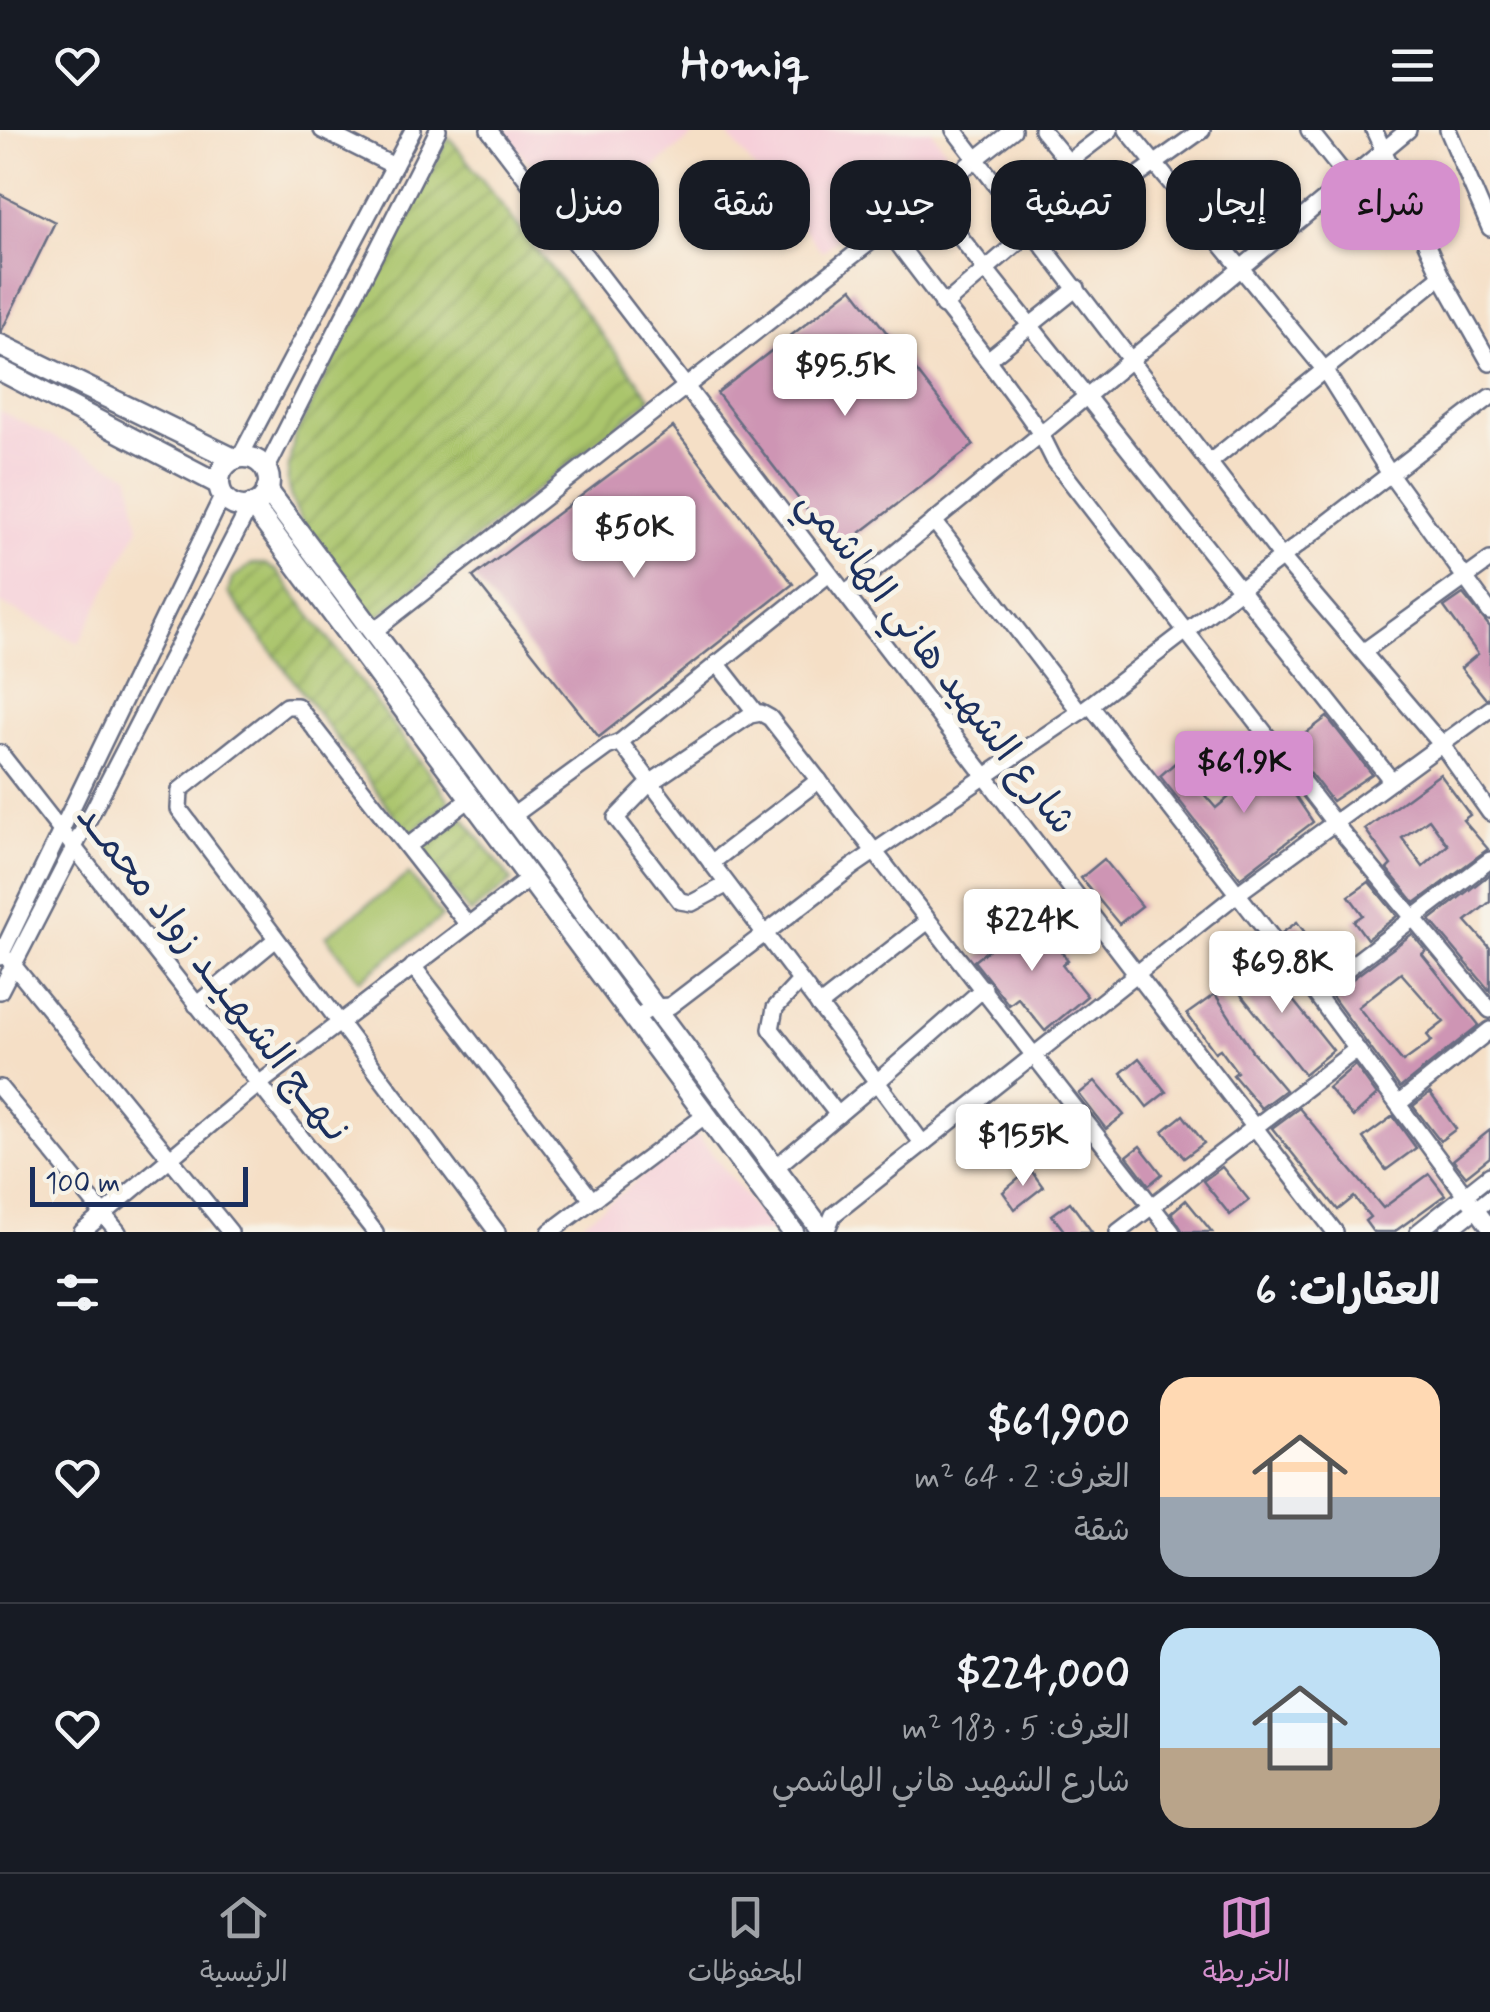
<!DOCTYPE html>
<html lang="ar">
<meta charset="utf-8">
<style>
:root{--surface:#171b24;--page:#242831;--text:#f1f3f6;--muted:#9ea1a6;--line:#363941;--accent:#d690ce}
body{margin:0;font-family:Mynerve,"Playpen Sans Arabic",sans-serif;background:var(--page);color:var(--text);direction:rtl;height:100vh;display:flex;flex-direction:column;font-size:38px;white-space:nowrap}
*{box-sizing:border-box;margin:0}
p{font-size:32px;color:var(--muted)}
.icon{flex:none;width:55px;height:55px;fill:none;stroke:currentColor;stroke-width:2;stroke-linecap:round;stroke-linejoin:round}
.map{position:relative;height:1102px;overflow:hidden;direction:ltr}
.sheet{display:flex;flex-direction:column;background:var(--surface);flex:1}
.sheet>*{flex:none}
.guide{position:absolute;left:30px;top:30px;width:1430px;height:90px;direction:rtl;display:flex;gap:20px}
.scale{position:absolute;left:30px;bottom:25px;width:218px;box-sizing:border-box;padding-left:10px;border:5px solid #1b2f5e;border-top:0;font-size:28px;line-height:35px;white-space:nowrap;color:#1b2f5e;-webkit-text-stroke:8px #f7f3e8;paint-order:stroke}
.price{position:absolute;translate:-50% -85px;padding:0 22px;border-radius:10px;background:#fff;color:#222;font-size:32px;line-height:65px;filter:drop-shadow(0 2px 5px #0008)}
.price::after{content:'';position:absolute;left:50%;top:60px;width:30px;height:22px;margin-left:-15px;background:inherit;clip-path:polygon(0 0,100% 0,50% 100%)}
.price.selected{background:var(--accent);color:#111}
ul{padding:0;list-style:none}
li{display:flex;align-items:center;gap:30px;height:250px;padding:0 50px}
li+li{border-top:2px solid var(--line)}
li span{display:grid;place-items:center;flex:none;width:280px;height:200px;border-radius:30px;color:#555}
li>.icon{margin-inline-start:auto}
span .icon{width:120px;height:120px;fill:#fffc;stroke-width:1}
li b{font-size:42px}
h2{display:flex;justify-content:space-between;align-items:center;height:120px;padding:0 50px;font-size:42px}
.chip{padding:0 35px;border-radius:30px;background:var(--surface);box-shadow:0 2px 8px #0004;font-size:35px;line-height:90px}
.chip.selected{background:var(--accent);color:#111}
header{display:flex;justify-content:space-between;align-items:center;height:130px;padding:0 50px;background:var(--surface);font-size:45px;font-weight:700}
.menu{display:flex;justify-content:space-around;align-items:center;height:140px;border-top:2px solid var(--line);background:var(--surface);font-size:28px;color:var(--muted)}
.menu a{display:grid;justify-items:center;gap:5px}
.menu .selected{color:var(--accent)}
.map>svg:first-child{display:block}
.built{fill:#f6cfd9}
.park{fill:#aac56c;stroke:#627a65;stroke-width:2.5}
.garden{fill:url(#garden-furrows);stroke:#627a65;stroke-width:2.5}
.building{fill:#ce95b4;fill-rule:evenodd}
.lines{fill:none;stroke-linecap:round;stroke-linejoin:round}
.minor-casing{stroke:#676d82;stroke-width:20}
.major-casing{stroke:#676d82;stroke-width:25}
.minor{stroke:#fff;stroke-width:15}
.major{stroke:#fff;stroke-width:20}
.labels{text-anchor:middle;stroke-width:10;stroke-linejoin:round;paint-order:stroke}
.street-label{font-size:38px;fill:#1b2f5e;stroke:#f7f3e8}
</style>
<header><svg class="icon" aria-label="menu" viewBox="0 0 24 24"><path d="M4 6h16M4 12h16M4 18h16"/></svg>Homiq<svg class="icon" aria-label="heart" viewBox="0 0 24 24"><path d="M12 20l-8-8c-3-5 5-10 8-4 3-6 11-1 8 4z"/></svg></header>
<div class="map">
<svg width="1490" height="1102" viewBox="0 0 1490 1102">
<defs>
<pattern id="garden-furrows" width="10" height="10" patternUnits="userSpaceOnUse" patternTransform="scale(2.5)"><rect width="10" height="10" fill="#aac56c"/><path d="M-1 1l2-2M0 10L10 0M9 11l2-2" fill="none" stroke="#8aa05c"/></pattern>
</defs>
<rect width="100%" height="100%" fill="#f7f3e8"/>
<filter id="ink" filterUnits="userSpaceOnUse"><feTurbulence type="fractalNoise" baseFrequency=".01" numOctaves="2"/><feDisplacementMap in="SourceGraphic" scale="20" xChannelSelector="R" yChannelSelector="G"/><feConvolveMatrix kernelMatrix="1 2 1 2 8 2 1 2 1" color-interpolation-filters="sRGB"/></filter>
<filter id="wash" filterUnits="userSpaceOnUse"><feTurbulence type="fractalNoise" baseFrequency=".0048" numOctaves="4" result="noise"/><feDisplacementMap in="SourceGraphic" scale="40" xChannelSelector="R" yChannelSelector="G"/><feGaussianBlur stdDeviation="2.25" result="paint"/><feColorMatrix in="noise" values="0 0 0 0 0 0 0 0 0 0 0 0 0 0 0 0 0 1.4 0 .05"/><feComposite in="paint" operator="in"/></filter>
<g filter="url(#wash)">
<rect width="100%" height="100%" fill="#f5dfc6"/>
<!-- built -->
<g class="built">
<polygon points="502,0 700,0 580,97"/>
<polygon points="724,0 931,0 946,20 822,122"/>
<polygon points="0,281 130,345 139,397 79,513 0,473"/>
<polygon points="697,1004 773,1102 571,1102"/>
</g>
<!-- park -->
<polygon class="park" points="409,744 442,787 360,850 326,806"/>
<!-- garden -->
<g class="garden">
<path d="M 449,7 L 651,268 L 375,489 C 349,454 295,398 288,356 C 286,341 292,323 294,308 Z"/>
<polygon points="252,434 265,434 278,442 450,671 409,705 228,463 232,449"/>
<polygon points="463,687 512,751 470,784 420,718"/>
</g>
<g id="blocks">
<!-- building -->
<g class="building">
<polygon points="0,64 55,92 1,202 0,201"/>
<polygon points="852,158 974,315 838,420 717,263"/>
<polygon points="673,297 793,454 599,607 473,447"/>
<polygon points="1463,464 1490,497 1490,568 1486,569 1461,538 1478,524 1444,477"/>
<polygon points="1327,587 1372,644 1332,671 1289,616"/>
<polygon points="1272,631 1313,692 1240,748 1160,646 1176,632 1216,678"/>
<path d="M 1440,644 L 1470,685 L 1463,690 L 1488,719 L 1415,773 L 1387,739 L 1391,735 L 1365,699 ZM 1429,689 L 1448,715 L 1423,737 L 1402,708 Z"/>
<polygon points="1104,729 1142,776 1119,794 1081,748"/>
<polygon points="1490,744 1490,772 1466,791 1490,818 1490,861 1430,790"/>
<polygon points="1369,752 1397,786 1367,809 1354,791 1363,785 1349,766"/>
<polygon points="1032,786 1068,830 1062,835 1087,866 1045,901 1018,868 1009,875 974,831"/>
<polygon points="1297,792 1318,820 1332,810 1345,826 1317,847 1282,803"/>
<path d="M 1412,804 L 1426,821 L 1422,824 L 1479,895 L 1400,958 L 1331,865 ZM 1401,843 L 1444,892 L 1427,905 L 1432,911 L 1403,932 L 1358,877 Z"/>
<polygon points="1259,828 1333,920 1304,944 1231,852"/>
<polygon points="1215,864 1252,921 1285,960 1261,978 1233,945 1237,942 1220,919 1215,922 1187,884"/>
<polygon points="1139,928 1166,962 1147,977 1121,943"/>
<polygon points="1355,935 1377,965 1353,987 1328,958"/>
<polygon points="1095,951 1124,985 1106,999 1079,964"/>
<polygon points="1430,963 1456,999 1440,1011 1413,976"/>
<polygon points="1299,978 1383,1078 1429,1044 1445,1065 1394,1102 1373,1102 1365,1091 1370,1087 1354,1067 1338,1080 1272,998"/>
<polygon points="1183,985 1204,1013 1184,1028 1163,1001"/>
<polygon points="1393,986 1416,1018 1386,1040 1363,1008"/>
<polygon points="1490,1000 1490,1027 1466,1046 1453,1030"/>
<polygon points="1140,1016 1162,1044 1149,1055 1127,1026"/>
<polygon points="1222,1037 1249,1070 1230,1085 1203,1051"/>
<polygon points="1030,1039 1043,1057 1015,1079 1003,1062"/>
<polygon points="1186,1070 1212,1102 1183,1102 1171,1083"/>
<polygon points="1070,1072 1092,1102 1065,1102 1052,1085"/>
</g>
</g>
</g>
<g filter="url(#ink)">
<use href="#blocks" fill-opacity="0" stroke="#676d82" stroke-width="2.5"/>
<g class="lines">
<defs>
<g id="minor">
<polyline points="322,0 394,36"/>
<polyline points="489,0 1335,1102"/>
<polyline points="954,0 1280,425 1442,615 1490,683"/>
<polyline points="1042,0 1101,72 1202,0"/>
<polyline points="1127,0 1324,239 1390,344 1490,482"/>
<polyline points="1309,0 1349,50"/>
<polyline points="1374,0 1441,146 1490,233"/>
<polyline points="1408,0 1041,304 1054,330 1335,694 1490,880"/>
<polyline points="1448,0 1490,98"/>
<polyline points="1068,32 1110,0"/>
<polyline points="929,68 1392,651"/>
<polyline points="943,176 1034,98"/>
<polyline points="990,228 1077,158"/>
<polyline points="240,327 413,0"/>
<polyline points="1210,332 1441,146"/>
<polyline points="266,340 438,0"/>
<polyline points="934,391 1080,582"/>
<path d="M 845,464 L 1041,304 C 993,233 938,169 888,100"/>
<polyline points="374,501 1013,0"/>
<polyline points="1364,521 1490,430"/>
<polyline points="717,533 756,583"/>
<polyline points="1090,575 1315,863 1490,1098"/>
<polyline points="620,612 829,444"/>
<polyline points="0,623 375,1102"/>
<polyline points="514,685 607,617 620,612 877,952 776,1037"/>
<polyline points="408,716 471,668"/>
<polyline points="711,733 819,650"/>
<polyline points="726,755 692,773 680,771 616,688 650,653 750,585 761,583 770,588 1172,1102"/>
<polyline points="468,795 297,576 286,576 180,660 179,679 497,1102"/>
<polyline points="0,827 223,365"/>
<polyline points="9,830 230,1102"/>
<polyline points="413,836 592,1070"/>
<polyline points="800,851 775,878 771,899 838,985"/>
<polyline points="0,861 250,376"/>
<polyline points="1315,863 1490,730"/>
<polyline points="196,875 276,809"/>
<polyline points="819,876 928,791"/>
<polyline points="634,888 654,877 670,876 852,737 1090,575 1490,267"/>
<polyline points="0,958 118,1102"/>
<polyline points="1398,974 1490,900"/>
<polyline points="923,1014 877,952 984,858"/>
<polyline points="82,1102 259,954 530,748"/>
<polyline points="550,1102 707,984"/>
<polyline points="826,1102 833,1085 1237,764 1490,579"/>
<polyline points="1118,1102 1357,919"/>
<polyline points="1418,1102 1490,1045"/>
<polyline points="1447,1102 1490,1068"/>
</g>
<g id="major">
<polyline points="0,215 234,329"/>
<polyline points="0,240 219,354"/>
<circle cx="244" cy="352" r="25"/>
<polyline points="267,360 823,1102"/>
<polyline points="252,375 793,1102"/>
</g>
</defs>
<!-- minor casing -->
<use href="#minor" class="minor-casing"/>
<!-- major casing -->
<use href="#major" class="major-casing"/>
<!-- minor -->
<use href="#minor" class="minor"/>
<!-- major -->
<use href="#major" class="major"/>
</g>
</g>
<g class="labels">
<!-- street labels -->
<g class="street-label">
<text transform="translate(938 531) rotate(52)" y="13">شارع الشهيد هاني الهاشمي</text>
<text transform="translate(214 842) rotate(52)" y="13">نـهــج الشـهـيــد زواد محمــد</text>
</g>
</g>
</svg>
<div class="scale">100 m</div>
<b class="price" style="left:845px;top:289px">$95.5K</b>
<b class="price" style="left:634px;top:451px">$50K</b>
<b class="price selected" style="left:1244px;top:686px">$61.9K</b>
<b class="price" style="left:1032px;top:844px">$224K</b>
<b class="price" style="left:1282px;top:886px">$69.8K</b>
<b class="price" style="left:1023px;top:1059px">$155K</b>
<div class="guide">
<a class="chip selected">شراء</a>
<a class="chip">إيجار</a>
<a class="chip">تصفية</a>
<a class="chip">جديد</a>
<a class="chip">شقة</a>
<a class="chip">منزل</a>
</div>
</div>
<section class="sheet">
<h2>العقارات: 6<svg class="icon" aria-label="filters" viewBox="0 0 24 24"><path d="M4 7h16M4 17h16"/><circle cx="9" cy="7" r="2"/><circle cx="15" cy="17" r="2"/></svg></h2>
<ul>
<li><span style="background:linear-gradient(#ffd9b3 60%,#9aa5b1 0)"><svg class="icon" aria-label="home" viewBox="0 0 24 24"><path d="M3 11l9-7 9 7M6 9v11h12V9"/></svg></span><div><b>$61,900</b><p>الغرف: 2 · 64 m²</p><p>شقة</p></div><svg class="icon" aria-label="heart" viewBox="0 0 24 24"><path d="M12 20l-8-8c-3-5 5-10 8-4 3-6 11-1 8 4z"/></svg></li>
<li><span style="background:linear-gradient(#bfe0f5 60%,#b9a48a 0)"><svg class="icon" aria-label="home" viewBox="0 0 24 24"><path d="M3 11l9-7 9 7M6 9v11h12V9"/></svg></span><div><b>$224,000</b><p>الغرف: 5 · 183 m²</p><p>شارع الشهيد هاني الهاشمي</p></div><svg class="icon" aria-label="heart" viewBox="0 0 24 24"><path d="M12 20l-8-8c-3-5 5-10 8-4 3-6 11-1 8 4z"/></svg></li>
</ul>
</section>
<nav class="menu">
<a class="selected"><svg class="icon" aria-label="map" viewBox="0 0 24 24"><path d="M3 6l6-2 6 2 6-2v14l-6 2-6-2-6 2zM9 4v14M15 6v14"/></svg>الخريطة</a>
<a><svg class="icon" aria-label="saved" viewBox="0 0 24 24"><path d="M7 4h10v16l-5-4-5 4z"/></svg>المحفوظات</a>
<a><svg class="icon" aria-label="home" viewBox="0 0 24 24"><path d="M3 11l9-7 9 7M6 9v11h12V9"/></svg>الرئيسية</a>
</nav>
